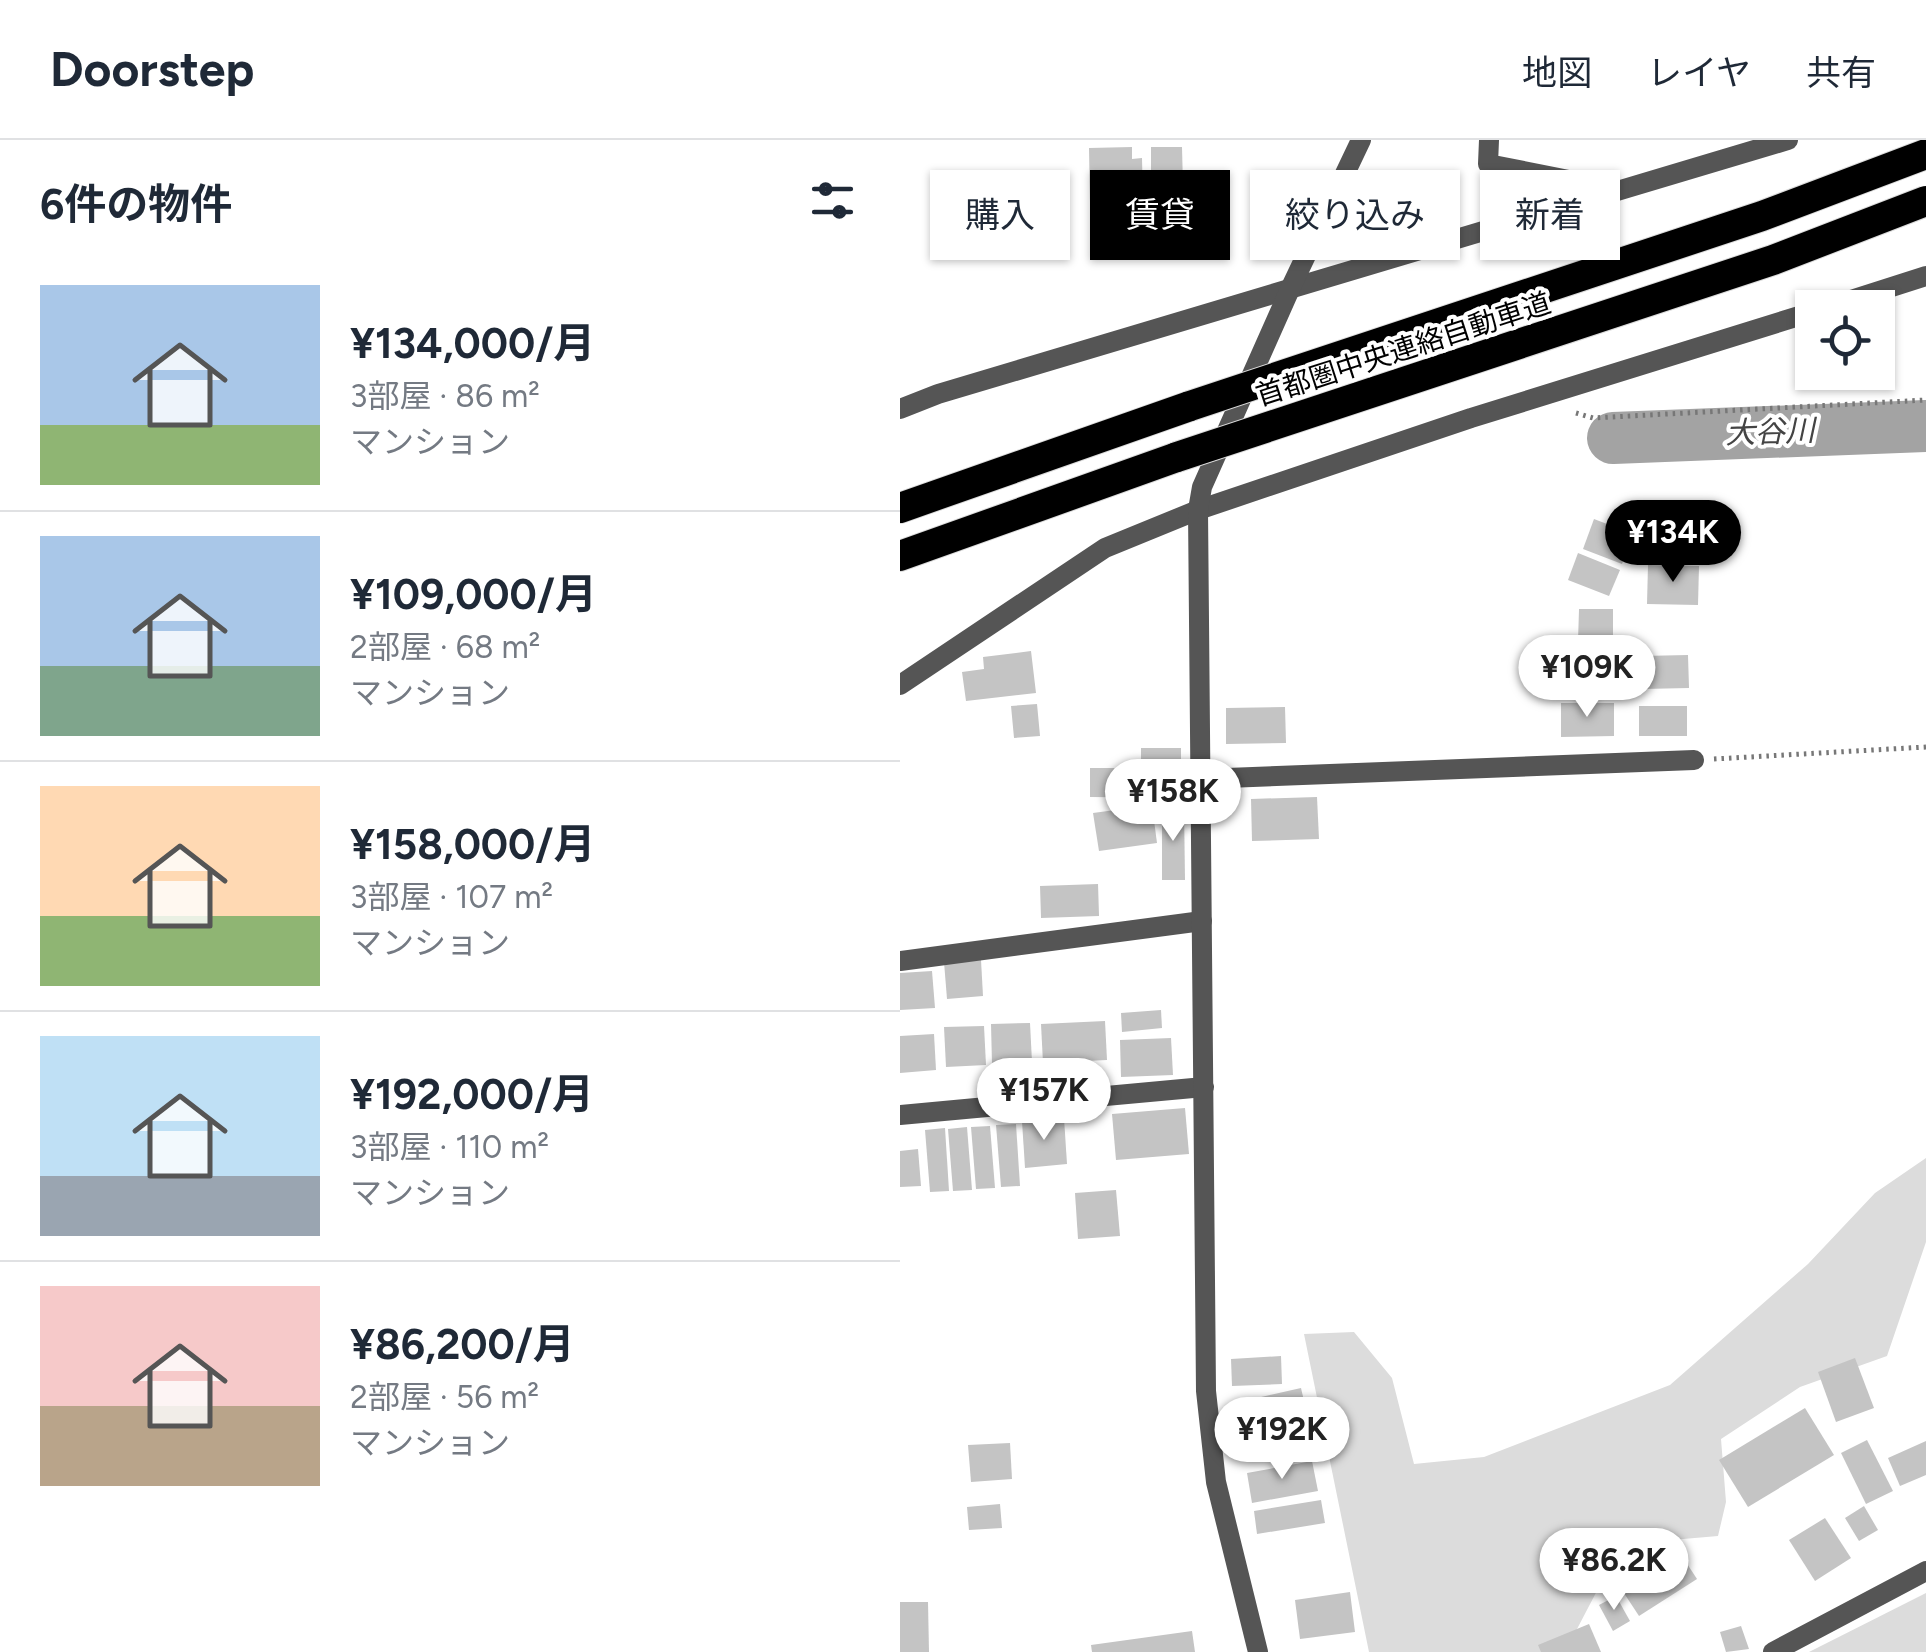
<!DOCTYPE html>
<html lang="ja">
<meta charset="utf-8">
<style>
:root{--surface:#fff;--page:#f6f6f7;--text:#1f2937;--muted:#747a83;--line:#e0e1e3;--accent:#000}
body{margin:0;font-family:Figtree,"Noto Sans JP",sans-serif;background:var(--page);color:var(--text);height:100vh;display:flex;flex-direction:column;font-size:38px;white-space:nowrap}
*{box-sizing:border-box;margin:0}
p{font-size:32px;color:var(--muted)}
.icon{flex:none;width:55px;height:55px;fill:none;stroke:currentColor;stroke-width:2;stroke-linecap:round;stroke-linejoin:round}
.map{position:relative;flex:1;overflow:hidden}
.sheet{display:flex;flex-direction:column;background:var(--surface);width:900px}
.sheet>*{flex:none}
.banner{position:absolute;left:30px;top:30px;width:845px;height:90px;display:flex;gap:20px}
.tools{position:absolute;left:895px;top:150px;display:grid;gap:20px}
.tools a{display:grid;place-items:center;width:100px;height:100px;border-radius:0px;background:var(--surface);box-shadow:0 2px 8px #0004;font-size:50px}
.price{position:absolute;translate:-50% -85px;padding:0 22px;border-radius:35px;background:#fff;color:#222;font-size:32px;line-height:65px;filter:drop-shadow(0 2px 5px #0008)}
.price::after{content:'';position:absolute;left:50%;top:60px;width:30px;height:22px;margin-left:-15px;background:inherit;clip-path:polygon(0 0,100% 0,50% 100%)}
.price.current{background:var(--accent);color:#fff}
ul{padding:0;list-style:none}
li{display:flex;align-items:center;gap:30px;height:250px;padding:0 40px}
li+li{border-top:2px solid var(--line)}
li span{display:grid;place-items:center;flex:none;width:280px;height:200px;border-radius:0px;color:#555}
li>.icon{margin-inline-start:auto}
span .icon{width:120px;height:120px;fill:#fffc;stroke-width:1}
li b{font-size:42px}
h2{display:flex;justify-content:space-between;align-items:center;height:120px;padding:0 40px;font-size:42px}
.pill{padding:0 35px;border-radius:0px;background:var(--surface);box-shadow:0 2px 8px #0004;font-size:35px;line-height:90px}
.pill.current{background:var(--accent);color:#fff}
header{display:flex;align-items:center;gap:60px;box-sizing:border-box;height:140px;padding:0 50px;background:var(--surface);border-bottom:2px solid var(--line)}
header strong{font-size:48px}
nav{display:flex;gap:55px;margin-inline-start:auto;font-size:35px}
main{display:flex;flex:1;min-height:0}
.map>svg:first-child{display:block}
.green{fill:#dcdcdc}
.lines{fill:none;stroke-linecap:round;stroke-linejoin:round}
.river{stroke:#a3a3a3;stroke-width:52}
.building{fill:#c4c4c4}
.motorway-casing{stroke:#dbdbdb;stroke-width:32}
.path{stroke:#777;stroke-width:5;stroke-dasharray:2.5 5;stroke-linecap:butt}
.minor{stroke:#555;stroke-width:20}
.tertiary{stroke:#555;stroke-width:20}
.motorway{stroke:#000;stroke-width:30}
.motorway-bridge-casing{stroke:#dbdbdb;stroke-width:32;stroke-linecap:butt}
.motorway-bridge{stroke:#000;stroke-width:30}
.labels{text-anchor:middle;stroke-width:8;stroke-linejoin:round;paint-order:stroke}
.street-label{font-size:28px;fill:#000;stroke:#fff}
.water-label{font-size:30px;font-style:italic;fill:#444;stroke:#fff}
</style>
<header>
<strong>Doorstep</strong>
<nav><a>地図</a><a>レイヤ</a><a>共有</a></nav>
</header>
<main>
<section class="sheet">
<h2>6件の物件<svg class="icon" aria-label="filters" viewBox="0 0 24 24"><path d="M4 7h16M4 17h16"/><circle cx="9" cy="7" r="2"/><circle cx="15" cy="17" r="2"/></svg></h2>
<ul>
<li><span style="background:linear-gradient(#a9c7e8 70%,#8fb573 0)"><svg class="icon" aria-label="home" viewBox="0 0 24 24"><path d="M3 11l9-7 9 7M6 9v11h12V9"/></svg></span><div><b>¥134,000/月</b><p>3部屋 · 86 m²</p><p>マンション</p></div></li>
<li><span style="background:linear-gradient(#a9c7e8 65%,#7fa58c 0)"><svg class="icon" aria-label="home" viewBox="0 0 24 24"><path d="M3 11l9-7 9 7M6 9v11h12V9"/></svg></span><div><b>¥109,000/月</b><p>2部屋 · 68 m²</p><p>マンション</p></div></li>
<li><span style="background:linear-gradient(#ffd9b3 65%,#8fb573 0)"><svg class="icon" aria-label="home" viewBox="0 0 24 24"><path d="M3 11l9-7 9 7M6 9v11h12V9"/></svg></span><div><b>¥158,000/月</b><p>3部屋 · 107 m²</p><p>マンション</p></div></li>
<li><span style="background:linear-gradient(#bfe0f5 70%,#9aa5b1 0)"><svg class="icon" aria-label="home" viewBox="0 0 24 24"><path d="M3 11l9-7 9 7M6 9v11h12V9"/></svg></span><div><b>¥192,000/月</b><p>3部屋 · 110 m²</p><p>マンション</p></div></li>
<li><span style="background:linear-gradient(#f6c9c9 60%,#b9a48a 0)"><svg class="icon" aria-label="home" viewBox="0 0 24 24"><path d="M3 11l9-7 9 7M6 9v11h12V9"/></svg></span><div><b>¥86,200/月</b><p>2部屋 · 56 m²</p><p>マンション</p></div></li>
</ul>
</section>
<div class="map">
<svg width="1026" height="1512" viewBox="0 0 1026 1512">
<rect width="100%" height="100%" fill="#fff"/>
<!-- green -->
<g class="green">
<polygon points="1026,1018 1026,1102 987,1216 900,1247 821,1299 826,1362 818,1396 760,1401 700,1445 665,1512 469,1512 404,1194 454,1192 492,1238 514,1324 584,1317 770,1245 908,1124 975,1053"/>
<polygon points="1026,1453 1026,1512 909,1512"/>
</g>
<g class="lines">
<!-- river -->
<polyline class="river" points="713,298 1026,286"/>
</g>
<!-- building -->
<g class="building">
<polygon points="232,7 232,19 242,18 243,62 190,63 189,8"/>
<polygon points="251,7 282,7 283,46 251,46"/>
<polygon points="694,379 733,394 722,424 683,409"/>
<polygon points="678,413 720,430 709,456 668,440"/>
<polygon points="748,425 799,426 798,465 747,464"/>
<polygon points="679,469 713,469 713,501 678,501"/>
<polygon points="131,511 136,553 66,561 62,532 84,529 83,517"/>
<polygon points="788,515 789,548 743,549 742,516"/>
<polygon points="661,563 714,563 714,596 661,597"/>
<polygon points="137,564 140,596 114,598 111,566"/>
<rect x="739" y="566" width="48" height="30"/>
<polygon points="385,567 386,603 326,604 326,568"/>
<polygon points="241,608 281,608 281,658 190,657 190,628 241,628"/>
<polygon points="417,657 419,699 352,701 351,659"/>
<polygon points="252,665 257,703 199,711 193,673"/>
<polygon points="262,668 284,668 285,740 262,740"/>
<polygon points="198,744 199,776 141,778 140,746"/>
<polygon points="81,820 83,856 47,859 44,822"/>
<polygon points="32,831 35,868 0,870 0,833"/>
<polygon points="261,870 262,888 222,892 221,873"/>
<polygon points="205,881 207,920 143,923 141,884"/>
<polygon points="130,883 132,922 92,924 91,884"/>
<polygon points="84,886 86,925 46,927 44,887"/>
<polygon points="34,894 36,930 0,933 0,896"/>
<polygon points="271,898 273,935 221,937 220,900"/>
<polygon points="285,968 289,1014 216,1020 212,974"/>
<polygon points="164,978 167,1024 125,1028 122,981"/>
<polygon points="116,984 120,1046 101,1047 96,985"/>
<polygon points="90,986 95,1048 76,1049 71,987"/>
<polygon points="67,987 72,1050 53,1051 48,989"/>
<polygon points="45,988 49,1051 30,1052 25,990"/>
<polygon points="18,1009 21,1046 0,1047 0,1011"/>
<polygon points="216,1050 220,1096 178,1099 175,1053"/>
<polygon points="381,1216 382,1244 332,1246 331,1219"/>
<polygon points="955,1218 974,1268 936,1282 918,1232"/>
<polygon points="401,1248 407,1274 363,1285 357,1258"/>
<polygon points="905,1268 934,1315 848,1367 819,1320"/>
<polygon points="352,1273 357,1298 330,1303 326,1277"/>
<polygon points="410,1284 414,1308 374,1316 369,1292"/>
<polygon points="967,1300 993,1351 966,1364 941,1313"/>
<polygon points="1026,1301 1026,1335 1000,1346 988,1318"/>
<polygon points="110,1303 112,1339 71,1342 68,1305"/>
<polygon points="412,1321 418,1351 352,1363 347,1333"/>
<polygon points="421,1360 425,1383 357,1394 354,1371"/>
<polygon points="100,1364 102,1388 69,1390 67,1367"/>
<polygon points="964,1366 978,1390 959,1401 945,1378"/>
<polygon points="925,1378 951,1418 915,1441 889,1400"/>
<polygon points="776,1407 797,1439 739,1476 718,1444"/>
<polygon points="450,1452 455,1492 400,1499 395,1460"/>
<polygon points="716,1456 730,1481 713,1491 699,1465"/>
<polygon points="0,1462 28,1462 29,1512 0,1512"/>
<polygon points="689,1484 701,1512 641,1512 638,1505"/>
<polygon points="841,1486 849,1509 826,1512 820,1492"/>
<polygon points="292,1491 295,1512 192,1512 191,1505"/>
</g>
<g class="lines">
<defs>
<g id="motorway">
<polyline points="0,368 290,266"/>
<polyline points="0,416 277,317"/>
</g>
</defs>
<!-- motorway casing -->
<use href="#motorway" class="motorway-casing"/>
<!-- path -->
<g class="path">
<polyline points="676,273 693,278 1026,260"/>
<polyline points="814,619 1026,607"/>
</g>
<!-- minor -->
<g class="minor">
<polyline points="589,0 588,24 714,49"/>
<polyline points="0,269 38,254 888,0"/>
<polyline points="301,639 794,620"/>
<polyline points="0,821 302,781"/>
<polyline points="0,975 304,947"/>
<polyline points="873,1512 1026,1431"/>
</g>
<!-- tertiary -->
<g class="tertiary">
<polyline points="926,168 1026,136"/>
<polyline points="0,545 205,408 298,370 571,278 912,172"/>
<polyline points="358,1512 316,1342 306,1251 298,370 302,347 391,147 461,0"/>
</g>
<!-- motorway -->
<use href="#motorway" class="motorway"/>
<defs>
<g id="motorway-bridge">
<polyline points="290,266 862,76 1026,14"/>
<polyline points="277,317 873,120 1026,61"/>
</g>
</defs>
<!-- motorway-bridge casing -->
<use href="#motorway-bridge" class="motorway-bridge-casing"/>
<!-- motorway-bridge -->
<use href="#motorway-bridge" class="motorway-bridge"/>
</g>
<g class="labels">
<!-- street labels -->
<g class="street-label">
<text transform="translate(503 209) rotate(-18)" y="10">首都圏中央連絡自動車道</text>
</g>
<!-- water labels -->
<g class="water-label">
<text transform="translate(870 292) rotate(-2)" y="10">大谷川</text>
</g>
</g>
</svg>
<div class="tools">
<a><svg class="icon" aria-label="locate" viewBox="0 0 24 24"><circle cx="12" cy="12" r="6"/><path d="M12 2v4M12 18v4M2 12h4M18 12h4"/></svg></a>
</div>
<b class="price current" style="left:773px;top:445px">¥134K</b>
<b class="price" style="left:687px;top:580px">¥109K</b>
<b class="price" style="left:273px;top:704px">¥158K</b>
<b class="price" style="left:144px;top:1003px">¥157K</b>
<b class="price" style="left:382px;top:1342px">¥192K</b>
<b class="price" style="left:714px;top:1473px">¥86.2K</b>
<div class="banner">
<a class="pill">購入</a>
<a class="pill current">賃貸</a>
<a class="pill">絞り込み</a>
<a class="pill">新着</a>
</div>
</div>
</main>
